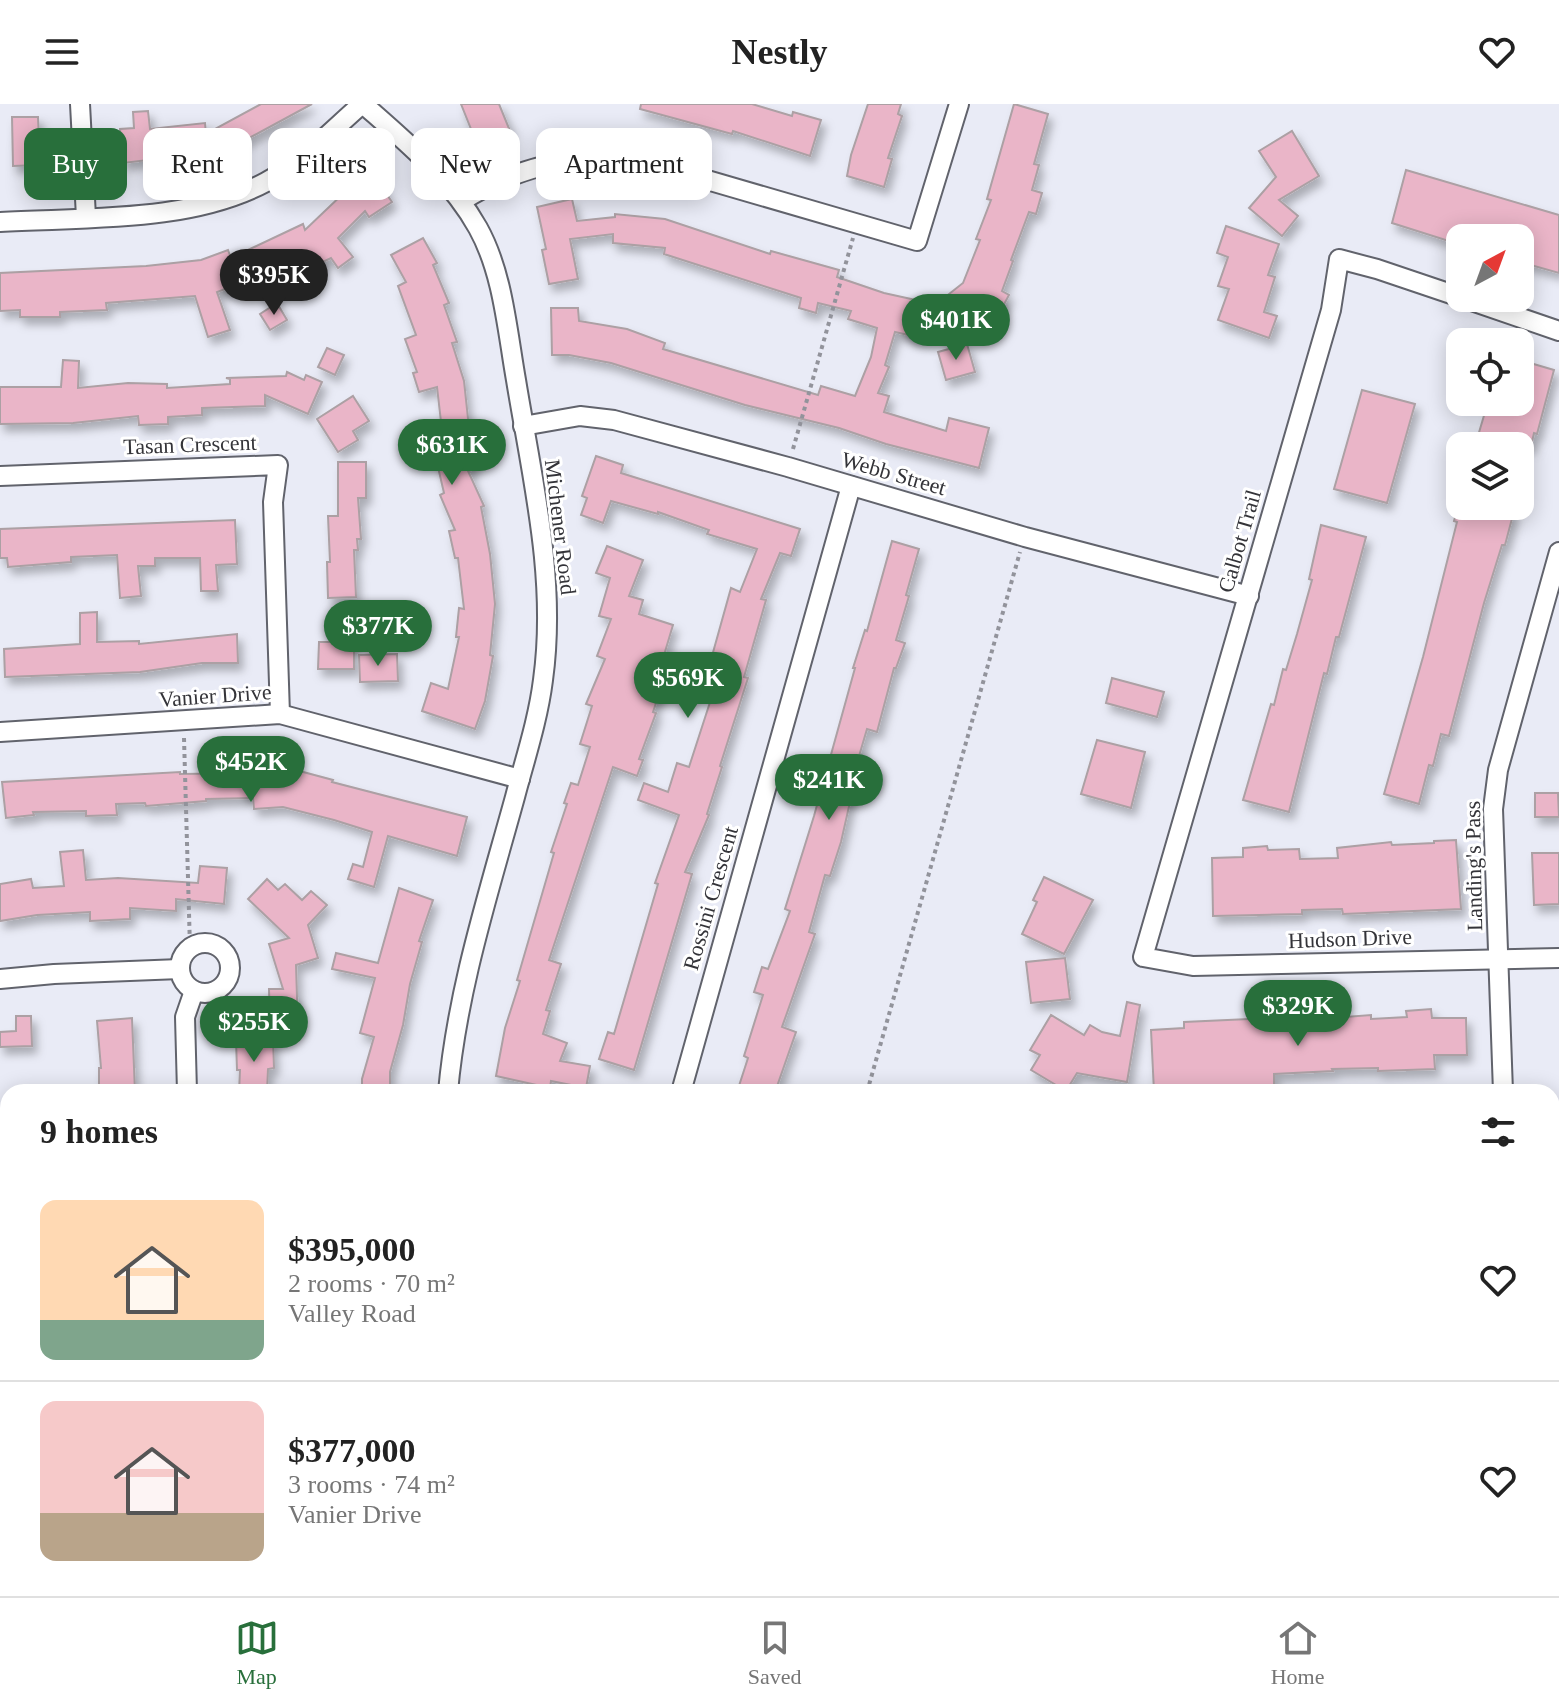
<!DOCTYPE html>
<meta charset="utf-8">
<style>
:root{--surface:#fff;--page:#f2f2f2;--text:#222;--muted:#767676;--line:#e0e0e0;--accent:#286f3b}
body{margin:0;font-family:"Times New Roman",serif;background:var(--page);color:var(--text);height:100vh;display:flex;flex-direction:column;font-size:30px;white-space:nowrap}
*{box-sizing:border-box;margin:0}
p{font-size:26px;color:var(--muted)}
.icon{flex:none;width:44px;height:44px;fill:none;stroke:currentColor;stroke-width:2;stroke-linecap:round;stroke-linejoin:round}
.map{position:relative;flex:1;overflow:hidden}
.details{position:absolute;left:0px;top:980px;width:1560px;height:512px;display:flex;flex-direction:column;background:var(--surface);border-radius:24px 24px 0 0;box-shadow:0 4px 20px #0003}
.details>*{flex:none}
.banner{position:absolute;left:24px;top:24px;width:800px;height:72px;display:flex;gap:16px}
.needle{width:52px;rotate:41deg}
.controls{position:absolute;left:1446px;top:120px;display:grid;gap:16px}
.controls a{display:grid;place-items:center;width:88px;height:88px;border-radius:16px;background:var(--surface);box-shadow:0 4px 20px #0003;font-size:40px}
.price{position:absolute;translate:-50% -68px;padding:0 18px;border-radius:28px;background:var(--accent);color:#fff;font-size:26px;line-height:52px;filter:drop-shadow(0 2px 4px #0008)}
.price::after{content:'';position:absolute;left:50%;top:48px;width:24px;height:18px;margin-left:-12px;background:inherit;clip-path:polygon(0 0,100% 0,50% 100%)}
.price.current{background:#222;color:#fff}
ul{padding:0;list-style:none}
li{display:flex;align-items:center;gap:24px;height:200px;padding:0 40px}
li+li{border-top:2px solid var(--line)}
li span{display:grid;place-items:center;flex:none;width:224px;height:160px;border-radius:16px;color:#555}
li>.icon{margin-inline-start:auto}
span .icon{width:96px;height:96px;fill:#fffc;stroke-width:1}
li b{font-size:34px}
h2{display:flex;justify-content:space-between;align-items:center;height:96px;padding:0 40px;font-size:34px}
.pill{padding:0 28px;border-radius:16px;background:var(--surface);box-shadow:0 4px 20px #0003;font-size:28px;line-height:72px}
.pill.current{background:var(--accent);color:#fff}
header{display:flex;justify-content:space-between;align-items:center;height:104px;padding:0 40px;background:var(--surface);font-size:36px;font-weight:800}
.menu{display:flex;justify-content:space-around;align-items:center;height:112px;border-top:2px solid var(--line);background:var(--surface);font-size:22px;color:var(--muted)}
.menu a{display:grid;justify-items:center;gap:4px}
.menu .current{color:var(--accent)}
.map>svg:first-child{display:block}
.building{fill:#eab5c8;stroke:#aca0a4;stroke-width:2;filter:url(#shadow)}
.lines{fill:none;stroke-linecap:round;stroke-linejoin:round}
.lane-casing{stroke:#61636c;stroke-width:13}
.street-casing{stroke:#61636c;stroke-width:22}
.path{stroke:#92939b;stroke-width:4;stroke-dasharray:4 4;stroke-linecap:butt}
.lane{stroke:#fff;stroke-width:9}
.street{stroke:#fff;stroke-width:18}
.labels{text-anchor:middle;stroke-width:6;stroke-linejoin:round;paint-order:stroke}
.street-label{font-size:22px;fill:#343439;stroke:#fff}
</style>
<header><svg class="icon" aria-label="menu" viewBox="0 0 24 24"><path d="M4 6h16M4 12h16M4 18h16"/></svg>Nestly<svg class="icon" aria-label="heart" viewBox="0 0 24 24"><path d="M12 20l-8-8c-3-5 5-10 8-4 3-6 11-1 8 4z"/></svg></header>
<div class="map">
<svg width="1559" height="1492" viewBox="0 0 1559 1492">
<defs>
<filter id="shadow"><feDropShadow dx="4.5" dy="7" stdDeviation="4" flood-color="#0004"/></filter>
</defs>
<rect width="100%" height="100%" fill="#e9ebf6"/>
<!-- building -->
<g class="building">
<polygon points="261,0 312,0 225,47 123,59 120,25 134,24 133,8 148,7 150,25 205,19 206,30"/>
<polygon points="461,0 499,0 510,27 477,40"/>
<polygon points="641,0 752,0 792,12 793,8 821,16 810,52 733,27 732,30 640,5"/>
<polygon points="868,0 901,0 898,10 902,12 888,54 892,55 884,83 847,72 851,51"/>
<polygon points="1014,0 1048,10 1034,60 1039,61 1032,86 1042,89 1036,110 1029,108 1011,156 1013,157 1002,187 1009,191 1002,204 988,196 952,225 934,202 963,179 980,136 976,135 991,96 987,95"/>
<polygon points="12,13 38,13 40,61 13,62"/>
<polygon points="1292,27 1319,72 1279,96 1298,112 1282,132 1249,104 1276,73 1259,47"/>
<polygon points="370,66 392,98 369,113 365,107 338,134 353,153 338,164 331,154 266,185 259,172 217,188 230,226 208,233 195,192 106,199 107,206 60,208 60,213 20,213 20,206 0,207 0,169 146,162 201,156 228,146 231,154 303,120 305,126 349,84 347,81"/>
<polygon points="1406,66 1559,111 1559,169 1520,158 1520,134 1456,134 1455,139 1392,119"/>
<polygon points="572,95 577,117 615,113 615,110 665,115 770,150 771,147 839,166 837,173 884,189 925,198 917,233 895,228 885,261 889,263 878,289 889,292 884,308 946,327 949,314 989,324 979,364 886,340 839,324 745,301 611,259 569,251 552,251 551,204 578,204 579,217 627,225 665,239 663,245 818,291 821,282 855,292 871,253 877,224 848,215 851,207 818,199 816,209 799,204 801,194 664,150 665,144 613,139 613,130 570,135 578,175 549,180 542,146 546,145 537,103"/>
<polygon points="1226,122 1279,140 1268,171 1275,173 1264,208 1277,212 1269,234 1218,216 1229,185 1218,182 1228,153 1217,149"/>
<polygon points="423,134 437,159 433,161 449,199 444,201 457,238 452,239 464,277 469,324 465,325 475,365 468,367 484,402 481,403 490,450 495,500 490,551 493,552 485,597 475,625 422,607 431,579 448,585 459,533 456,533 459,504 464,505 458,454 455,454 449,427 455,426 440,391 444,389 434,346 444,344 437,283 419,288 413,269 417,268 405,235 416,231 398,182 406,178 391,151"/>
<polygon points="277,199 287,216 270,226 260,210"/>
<polygon points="967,240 975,268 946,276 938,248"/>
<polygon points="327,244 344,251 335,271 318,263"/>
<polygon points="63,256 79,257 78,284 128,279 167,280 167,284 230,280 230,275 226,274 286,272 287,268 304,276 306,271 322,278 308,310 265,291 265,302 202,304 202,311 168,313 168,320 139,321 138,312 73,319 0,320 0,283 61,283"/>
<polygon points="1520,256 1554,266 1537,330 1534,329 1531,342 1475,342 1488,298 1520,298"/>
<polygon points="1362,286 1415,300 1387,399 1334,385"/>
<polygon points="353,292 369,317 353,327 358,336 338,348 317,315"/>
<polygon points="596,352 623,361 621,369 800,425 791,452 780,449 761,495 766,496 744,573 748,574 720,662 722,663 707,710 709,711 685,768 692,770 634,966 599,955 608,928 614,930 658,780 655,779 679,711 638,696 644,679 668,688 677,659 689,663 724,555 712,552 731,484 740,488 757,445 707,430 709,426 658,408 658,410 611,397 603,419 581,411 587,394 582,392"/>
<polygon points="338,358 366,358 366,394 358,394 361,435 357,435 358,446 354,446 356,493 328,494 327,458 330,458 328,412 338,412"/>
<polygon points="1458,402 1495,402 1514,407 1505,441 1502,441 1484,499 1449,632 1441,630 1433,662 1429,661 1419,700 1384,690 1423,553 1457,418 1454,417"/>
<polygon points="235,416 237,460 216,461 218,487 201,487 200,454 155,454 155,462 138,462 141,492 120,494 117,451 71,453 71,458 8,463 7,454 0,454 0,425"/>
<polygon points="1321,421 1366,433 1339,533 1336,533 1327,570 1324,569 1289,708 1243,696 1271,600 1274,601 1283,565 1286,566 1297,530 1312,476 1309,475"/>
<polygon points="892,437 919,445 906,491 909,492 896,536 905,539 896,564 894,564 877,628 867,625 857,659 879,664 875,680 855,676 841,738 830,772 825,771 809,828 815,830 782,923 796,928 775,988 737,988 748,954 744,952 763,891 754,888 762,863 768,865 790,807 785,805 814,712 855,564 853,564 865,526 867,527"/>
<polygon points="607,442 643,456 629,492 643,496 639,510 673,521 661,561 668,563 653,608 656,609 639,655 643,656 637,672 613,663 549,856 561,860 546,906 550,907 543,930 567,939 560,957 590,962 586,984 551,977 550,984 496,972 505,924 520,877 517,876 554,749 551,748 567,700 564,699 571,679 578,681 590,643 580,640 592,602 586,600 605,555 597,552 611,515 599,512 610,474 596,469"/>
<polygon points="97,508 97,538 139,537 139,540 237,530 238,559 202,559 140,568 5,573 4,545 80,540 80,509"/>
<polygon points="319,538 354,538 354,565 318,565"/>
<polygon points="397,550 398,577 360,578 359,551"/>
<polygon points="1112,574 1164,588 1157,613 1106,599"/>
<polygon points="1097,636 1145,648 1131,704 1081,690"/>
<polygon points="292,665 333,676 332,678 467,713 457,752 388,732 374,783 348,775 353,760 363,763 372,728 334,716 283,703 254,705 253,694 206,695 206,697 146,702 145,699 116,700 117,711 86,712 86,707 33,708 34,711 6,714 2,678 180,668 180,670 252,669 252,666"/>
<polygon points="1535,689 1558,689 1559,713 1535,713"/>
<polygon points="1456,736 1461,805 1343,810 1342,805 1302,806 1302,810 1213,812 1212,754 1243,753 1243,744 1267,742 1268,746 1299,745 1300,755 1338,754 1337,744 1391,738 1392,741 1434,739 1434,737"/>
<polygon points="83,746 86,776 118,774 198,779 200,762 227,764 224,800 176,795 176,807 130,804 130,815 90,817 90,808 37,811 0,817 0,780 31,775 33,784 64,782 60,748"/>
<polygon points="1532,749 1559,749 1559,800 1534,801"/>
<polygon points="1044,773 1093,796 1064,850 1022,830 1037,798 1033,796"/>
<polygon points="267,775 278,786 285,780 302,796 311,787 327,801 308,821 318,854 296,861 298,924 270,925 269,885 283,885 269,840 289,834 248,795"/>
<polygon points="399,784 433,796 419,837 422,838 410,880 403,921 390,968 390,988 362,988 362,975 374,933 360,929 375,874 332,865 336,849 378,859"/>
<polygon points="1065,854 1070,895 1031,899 1026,858"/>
<polygon points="1127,898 1140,901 1127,978 1077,969 1066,987 1031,966 1040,951 1030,946 1051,911 1084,931 1090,921 1102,928 1120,932"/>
<polygon points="1431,905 1432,914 1466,914 1467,951 1434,951 1435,965 1378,967 1378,964 1332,965 1333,967 1274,970 1274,981 1213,981 1213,984 1154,988 1151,926 1184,924 1184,918 1271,914 1272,917 1305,916 1371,911 1371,915 1407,913 1406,907"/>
<polygon points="16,912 31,912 32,942 0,943 0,928 16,927"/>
<polygon points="132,914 135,988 99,988 99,964 101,964 97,917"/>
<polygon points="273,935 274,964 268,965 267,988 239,988 240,966 237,966 236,936"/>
</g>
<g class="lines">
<defs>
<polyline id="lane" points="198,1492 198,1484"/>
<g id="street">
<polyline points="80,0 86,113"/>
<path d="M 363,0 C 406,38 450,74 478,124 C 503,169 507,225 516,276 C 532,374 557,475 543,576 C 538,616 525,655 515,693 C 488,791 457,887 448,988"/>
<path d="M 462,97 C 516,63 572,50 635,55 L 917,137 L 959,0"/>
<path d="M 0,118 C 85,113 190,119 266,78 C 302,58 331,27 362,0"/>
<polyline points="1460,193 1377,165 1339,155 1331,206 1143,853 1193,862 1559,854"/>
<polyline points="1463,194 1559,227"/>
<polyline points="523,322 580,312 614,316 788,363 1025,433 1249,492"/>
<polyline points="0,372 278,361 273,398 280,610"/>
<polyline points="0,628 280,610 520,675"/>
<circle cx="205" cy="864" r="25"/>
<polyline points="0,875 54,870 180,865"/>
<polyline points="187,988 185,913 194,887"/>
<polyline points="681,988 851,382"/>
<polyline points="1503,988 1493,705 1498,666 1559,448"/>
<polyline points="0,1257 8,1257"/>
<polyline points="1552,1403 1559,1403"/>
<polyline points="455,1484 455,1492"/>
<polyline points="1547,1484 1549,1492"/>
</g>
</defs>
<!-- lane casing -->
<use href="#lane" class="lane-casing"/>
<!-- street casing -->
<use href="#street" class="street-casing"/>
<!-- path -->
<g class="path">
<polyline points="793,345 853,134"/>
<polyline points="184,634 190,844"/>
<polyline points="867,988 1020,448"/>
<polyline points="1552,1117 1559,1095"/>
<polyline points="1553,1117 1559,1129"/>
</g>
<!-- lane -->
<use href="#lane" class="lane"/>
<!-- street -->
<use href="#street" class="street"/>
</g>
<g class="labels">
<!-- street labels -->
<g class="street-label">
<text transform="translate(190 340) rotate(-2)" y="8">Tasan Crescent</text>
<text transform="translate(894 369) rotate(16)" y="8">Webb Street</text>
<text transform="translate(561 423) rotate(83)" y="8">Michener Road</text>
<text transform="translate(1239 437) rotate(-74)" y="8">Calbot Trail</text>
<text transform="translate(215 591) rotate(-4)" y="8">Vanier Drive</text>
<text transform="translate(1473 762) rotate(-91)" y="8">Landing's Pass</text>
<text transform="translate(710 794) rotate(-74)" y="8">Rossini Crescent</text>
<text transform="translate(1350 834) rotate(-2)" y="8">Hudson Drive</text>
</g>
</g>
</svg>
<div class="controls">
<a><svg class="needle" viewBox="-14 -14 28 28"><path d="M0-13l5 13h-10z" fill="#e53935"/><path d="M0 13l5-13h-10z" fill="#767676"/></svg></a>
<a><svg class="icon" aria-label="locate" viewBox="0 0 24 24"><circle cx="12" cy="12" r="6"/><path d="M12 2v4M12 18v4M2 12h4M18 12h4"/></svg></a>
<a><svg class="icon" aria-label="layers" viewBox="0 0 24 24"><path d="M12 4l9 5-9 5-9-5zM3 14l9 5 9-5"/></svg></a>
</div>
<b class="price current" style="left:274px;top:213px">$395K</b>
<b class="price" style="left:956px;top:258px">$401K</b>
<b class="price" style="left:452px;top:383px">$631K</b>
<b class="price" style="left:378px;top:564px">$377K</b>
<b class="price" style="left:688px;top:616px">$569K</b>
<b class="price" style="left:251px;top:700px">$452K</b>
<b class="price" style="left:829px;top:718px">$241K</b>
<b class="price" style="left:1298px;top:944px">$329K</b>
<b class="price" style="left:254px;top:960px">$255K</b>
<div class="banner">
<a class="pill current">Buy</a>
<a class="pill">Rent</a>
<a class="pill">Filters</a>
<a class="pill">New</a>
<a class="pill">Apartment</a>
</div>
<section class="details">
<h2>9 homes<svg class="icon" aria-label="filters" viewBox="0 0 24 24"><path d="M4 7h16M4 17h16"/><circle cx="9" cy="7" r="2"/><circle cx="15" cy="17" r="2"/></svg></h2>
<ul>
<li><span style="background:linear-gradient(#ffd9b3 75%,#7fa58c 0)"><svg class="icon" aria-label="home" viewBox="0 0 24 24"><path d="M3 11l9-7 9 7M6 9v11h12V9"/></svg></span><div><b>$395,000</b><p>2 rooms · 70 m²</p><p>Valley Road</p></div><svg class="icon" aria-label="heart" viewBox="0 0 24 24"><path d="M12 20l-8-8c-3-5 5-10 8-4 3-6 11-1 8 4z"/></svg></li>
<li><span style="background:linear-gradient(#f6c9c9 70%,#b9a48a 0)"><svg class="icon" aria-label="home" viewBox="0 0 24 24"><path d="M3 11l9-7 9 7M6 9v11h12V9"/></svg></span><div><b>$377,000</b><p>3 rooms · 74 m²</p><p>Vanier Drive</p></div><svg class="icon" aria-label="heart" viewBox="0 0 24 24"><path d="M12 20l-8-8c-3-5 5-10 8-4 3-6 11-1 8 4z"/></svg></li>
</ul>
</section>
</div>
<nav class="menu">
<a class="current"><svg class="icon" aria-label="map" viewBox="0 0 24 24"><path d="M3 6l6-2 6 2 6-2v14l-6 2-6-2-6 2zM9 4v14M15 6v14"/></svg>Map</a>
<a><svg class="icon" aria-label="saved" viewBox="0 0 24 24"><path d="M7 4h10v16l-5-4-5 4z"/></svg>Saved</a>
<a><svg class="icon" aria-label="home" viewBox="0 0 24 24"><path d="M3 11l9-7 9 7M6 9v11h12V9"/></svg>Home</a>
</nav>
